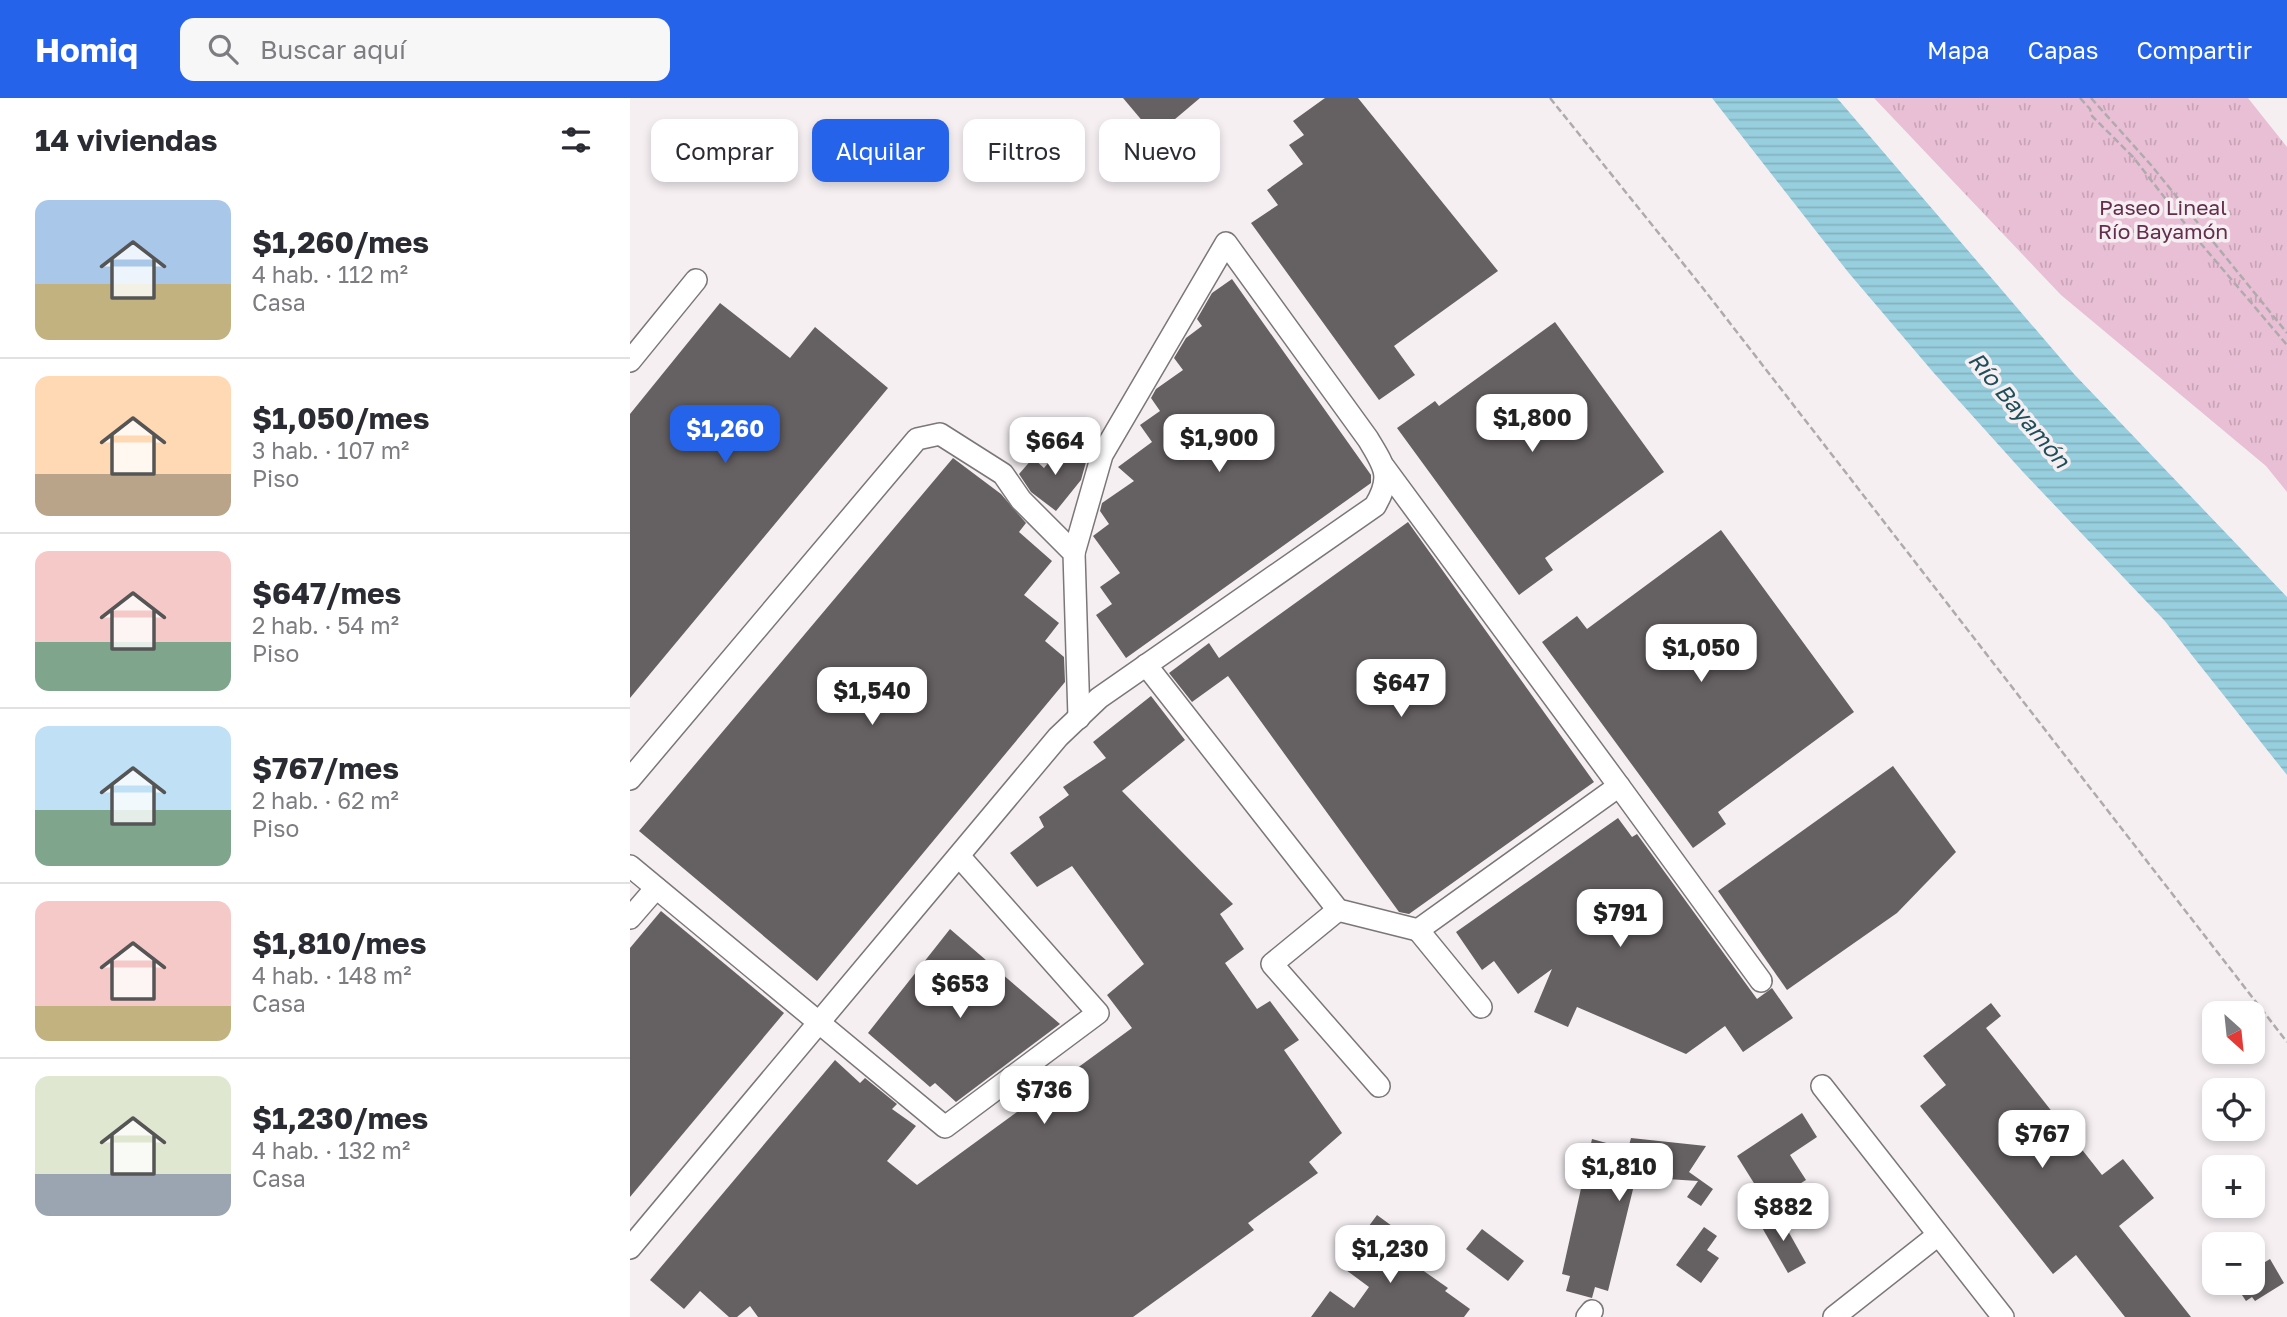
<!DOCTYPE html>
<html lang="es">
<meta charset="utf-8">
<style>
:root{--surface:#fff;--page:#f7f7f7;--text:#2b2b33;--muted:#7c7c81;--line:#e1e1e2;--accent:#2563eb}
body{margin:0;font-family:"Golos Text",sans-serif;background:var(--page);color:var(--text);height:100vh;display:flex;flex-direction:column;font-size:26px;white-space:nowrap}
*{box-sizing:border-box;margin:0}
p{font-size:23px;color:var(--muted)}
.icon{flex:none;width:38px;height:38px;fill:none;stroke:currentColor;stroke-width:2;stroke-linecap:round;stroke-linejoin:round}
.map{position:relative;flex:1;overflow:hidden}
.details{display:flex;flex-direction:column;background:var(--surface);width:630px}
.details>*{flex:none}
.guide{position:absolute;left:21px;top:21px;width:665px;height:63px;display:flex;gap:14px}
.needle{width:46px;rotate:153deg}
.buttons{position:absolute;left:1572px;top:903px;display:grid;gap:14px}
.buttons a{display:grid;place-items:center;width:63px;height:63px;border-radius:14px;background:var(--surface);box-shadow:0 4px 10px #0003;font-size:35px}
.price{position:absolute;translate:-50% -60px;padding:0 16px;border-radius:14px;background:#fff;color:#222;font-size:23px;line-height:46px;filter:drop-shadow(0 2px 4px #0008)}
.price::after{content:'';position:absolute;left:50%;top:42px;width:21px;height:16px;margin-left:-10px;background:inherit;clip-path:polygon(0 0,100% 0,50% 100%)}
.price.on{background:var(--accent);color:#fff}
ul{padding:0;list-style:none}
li{display:flex;align-items:center;gap:21px;height:175px;padding:0 35px}
li+li{border-top:2px solid var(--line)}
li span{display:grid;place-items:center;flex:none;width:196px;height:140px;border-radius:14px;color:#555}
li>.icon{margin-inline-start:auto}
span .icon{width:84px;height:84px;fill:#fffc;stroke-width:1}
li b{font-size:30px}
h2{display:flex;justify-content:space-between;align-items:center;height:84px;padding:0 35px;font-size:30px}
.chip{padding:0 24px;border-radius:14px;background:var(--surface);box-shadow:0 4px 10px #0003;font-size:24px;line-height:63px}
.chip.on{background:var(--accent);color:#fff}
header{display:flex;align-items:center;gap:42px;box-sizing:border-box;height:98px;padding:0 35px;background:var(--accent);color:#fff}
header strong{font-size:33px}
nav{display:flex;gap:38px;margin-inline-start:auto;font-size:24px}
.search{width:490px;height:63px;background:var(--page);display:flex;align-items:center;gap:18px;box-sizing:border-box;padding:0 24px;border-radius:14px;color:var(--muted);font-size:26px}
main{display:flex;flex:1;min-height:0}
.map>svg:first-child{display:block}
.park{fill:url(#park-tufts)}
.water{fill:url(#water-rules)}
.building{fill:#656062}
.lines{fill:none;stroke-linecap:round;stroke-linejoin:round}
.minor-casing{stroke:#7b7678;stroke-width:24}
.path{stroke:#afabad;stroke-width:2.5;stroke-dasharray:7 3.5;stroke-linecap:butt}
.minor{stroke:#fff;stroke-width:21}
.labels{text-anchor:middle;stroke-width:7;stroke-linejoin:round;paint-order:stroke}
.park-label{font-size:21px;fill:#642d4e;stroke:#f5eff2}
.water-label{font-size:23px;font-style:italic;fill:#1f4f5b;stroke:#f5eff2}
</style>
<header>
<strong>Homiq</strong>
<div class="search"><svg class="icon" aria-label="search" viewBox="0 0 24 24"><circle cx="10" cy="10" r="6"/><path d="M15 15l6 6"/></svg>Buscar aquí</div>
<nav><a>Mapa</a><a>Capas</a><a>Compartir</a></nav>
</header>
<main>
<section class="details">
<h2>14 viviendas<svg class="icon" aria-label="filters" viewBox="0 0 24 24"><path d="M4 7h16M4 17h16"/><circle cx="9" cy="7" r="2"/><circle cx="15" cy="17" r="2"/></svg></h2>
<ul>
<li><span style="background:linear-gradient(#a9c7e8 60%,#c2b280 0)"><svg class="icon" aria-label="home" viewBox="0 0 24 24"><path d="M3 11l9-7 9 7M6 9v11h12V9"/></svg></span><div><b>$1,260/mes</b><p>4 hab. · 112 m²</p><p>Casa</p></div></li>
<li><span style="background:linear-gradient(#ffd9b3 70%,#b9a48a 0)"><svg class="icon" aria-label="home" viewBox="0 0 24 24"><path d="M3 11l9-7 9 7M6 9v11h12V9"/></svg></span><div><b>$1,050/mes</b><p>3 hab. · 107 m²</p><p>Piso</p></div></li>
<li><span style="background:linear-gradient(#f6c9c9 65%,#7fa58c 0)"><svg class="icon" aria-label="home" viewBox="0 0 24 24"><path d="M3 11l9-7 9 7M6 9v11h12V9"/></svg></span><div><b>$647/mes</b><p>2 hab. · 54 m²</p><p>Piso</p></div></li>
<li><span style="background:linear-gradient(#bfe0f5 60%,#7fa58c 0)"><svg class="icon" aria-label="home" viewBox="0 0 24 24"><path d="M3 11l9-7 9 7M6 9v11h12V9"/></svg></span><div><b>$767/mes</b><p>2 hab. · 62 m²</p><p>Piso</p></div></li>
<li><span style="background:linear-gradient(#f6c9c9 75%,#c2b280 0)"><svg class="icon" aria-label="home" viewBox="0 0 24 24"><path d="M3 11l9-7 9 7M6 9v11h12V9"/></svg></span><div><b>$1,810/mes</b><p>4 hab. · 148 m²</p><p>Casa</p></div></li>
<li><span style="background:linear-gradient(#dfe7d0 70%,#9aa5b1 0)"><svg class="icon" aria-label="home" viewBox="0 0 24 24"><path d="M3 11l9-7 9 7M6 9v11h12V9"/></svg></span><div><b>$1,230/mes</b><p>4 hab. · 132 m²</p><p>Casa</p></div></li>
</ul>
</section>
<div class="map">
<svg width="1657" height="1219" viewBox="0 0 1657 1219">
<defs>
<pattern id="park-tufts" width="24" height="20" patternUnits="userSpaceOnUse" patternTransform="scale(1.75)"><rect width="24" height="20" fill="#e9bfd5"/><path d="M3 7l-1-3M5 7V3M7 7l1-3M15 17l-1-3M17 17v-4M19 17l1-3" fill="none" stroke="#c8a4b7"/></pattern>
<pattern id="water-rules" width="6" height="5" patternUnits="userSpaceOnUse" patternTransform="scale(1.75)"><rect width="6" height="5" fill="#98cfdf"/><path d="M0 2.5h6" fill="none" stroke="#83b2bf"/></pattern>
</defs>
<rect width="100%" height="100%" fill="#f5eff2"/>
<!-- park -->
<polygon class="park" points="1244,0 1618,0 1657,49 1657,394 1636,368 1431,197"/>
<!-- water -->
<polygon class="water" points="1082,0 1207,0 1444,276 1657,499 1657,677 1534,522 1393,374 1303,274 1218,174"/>
<!-- building -->
<g class="building">
<polygon points="493,0 570,0 525,38"/>
<polygon points="695,0 728,0 868,173 764,248 785,277 749,302 621,125 648,107 637,92 673,66 659,47 674,37 663,23"/>
<polygon points="602,181 741,377 741,385 496,560 466,517 482,506 470,489 490,475 463,438 479,426 470,413 472,405 504,383 488,369 522,344 510,327 530,313 521,300 526,291 553,272 544,260 556,240 572,228 567,221 582,195"/>
<polygon points="90,205 160,260 185,229 258,290 0,600 0,316"/>
<polygon points="925,224 1034,374 915,460 923,472 889,497 767,330 805,303 809,308"/>
<polygon points="434,346 456,364 451,382 426,413 401,394 389,376 403,360 414,370"/>
<polygon points="323,360 371,396 396,425 389,434 422,463 394,497 429,525 415,543 434,559 435,584 187,883 9,733"/>
<polygon points="778,424 964,684 779,816 769,814 598,578 562,604 539,575 579,545 589,560"/>
<polygon points="1091,432 1224,614 1088,714 1096,726 1063,750 912,544 947,518 957,531"/>
<polygon points="521,598 555,642 492,693 603,806 590,816 614,851 595,865 627,911 640,903 669,942 654,952 712,1035 679,1064 688,1075 618,1125 624,1132 503,1219 128,1219 120,1208 107,1219 99,1219 70,1193 54,1211 20,1182 205,962 230,985 235,980 267,1006 262,1011 286,1028 257,1063 287,1087 502,930 477,897 514,866 442,768 407,789 380,755 414,729 409,719 439,697 433,689 476,660 463,644"/>
<polygon points="1263,668 1326,754 1267,815 1157,892 1088,793"/>
<polygon points="988,720 1002,739 1007,736 1127,901 1142,890 1163,920 1113,954 1095,928 1056,956 947,909 938,929 904,914 922,871 888,896 864,863 852,872 826,834"/>
<polygon points="31,813 154,915 0,1099 0,850"/>
<polygon points="320,831 430,926 326,1004 305,985 300,989 238,935"/>
<polygon points="1361,905 1371,918 1356,930 1472,1077 1493,1061 1524,1100 1489,1128 1561,1219 1495,1219 1446,1157 1423,1176 1290,1008 1316,987 1293,958"/>
<polygon points="1172,1015 1187,1039 1160,1057 1176,1082 1137,1106 1107,1058"/>
<polygon points="1001,1040 1076,1048 1059,1074 1083,1091 1071,1108 1057,1099 1068,1083 1006,1079 978,1193 965,1189 962,1200 936,1193 940,1178 932,1176 962,1041 998,1051"/>
<polygon points="1148,1115 1176,1165 1158,1175 1130,1126"/>
<polygon points="747,1117 762,1128 751,1143 818,1190 815,1193 840,1211 834,1219 681,1219 700,1193 724,1210 739,1189 712,1169 738,1134 736,1132"/>
<polygon points="1074,1129 1087,1138 1077,1152 1089,1160 1071,1185 1046,1167"/>
<polygon points="852,1131 894,1163 878,1183 836,1151"/>
<polygon points="1640,1161 1654,1185 1625,1203 1622,1199 1616,1203 1604,1185 1622,1185 1622,1172"/>
</g>
<g class="lines">
<defs>
<g id="minor">
<polyline points="0,263 66,182"/>
<polyline points="516,567 708,812 788,832 989,688 754,369"/>
<polyline points="0,681 287,341 310,336 373,376 391,402 444,455 449,620"/>
<polyline points="989,688 1131,883"/>
<polyline points="0,768 315,1029 468,915 329,758"/>
<polyline points="708,812 642,866 749,988"/>
<polyline points="0,820 26,790"/>
<polyline points="788,832 851,909"/>
<polyline points="1192,988 1373,1219"/>
<path d="M 0,1150 L 428,639 L 469,600 L 745,408 C 763,378 754,368 738,341 L 596,145 L 472,357 L 444,455"/>
<polyline points="957,1219 962,1213"/>
<polyline points="1204,1219 1308,1137"/>
</g>
</defs>
<!-- minor casing -->
<use href="#minor" class="minor-casing"/>
<!-- path -->
<g class="path">
<polyline points="920,0 1072,189 1657,944"/>
<polyline points="1450,0 1460,11 1462,18 1503,59 1567,141 1657,247"/>
<polyline points="1461,0 1521,67 1657,235"/>
</g>
<!-- minor -->
<use href="#minor" class="minor"/>
</g>
<g class="labels">
<!-- park labels -->
<g class="park-label">
<text x="1533" y="117">Paseo Lineal<tspan x="1533" dy="24">Río Bayamón</tspan></text>
</g>
<!-- water labels -->
<g class="water-label">
<text transform="translate(1389 312) rotate(50)" y="8">Río Bayamón</text>
</g>
</g>
</svg>
<div class="buttons">
<a><svg class="needle" viewBox="-14 -14 28 28"><path d="M0-13l5 13h-10z" fill="#e53935"/><path d="M0 13l5-13h-10z" fill="#7c7c81"/></svg></a>
<a><svg class="icon" aria-label="locate" viewBox="0 0 24 24"><circle cx="12" cy="12" r="6"/><path d="M12 2v4M12 18v4M2 12h4M18 12h4"/></svg></a>
<a>+</a>
<a>−</a>
</div>
<b class="price" style="left:902px;top:356px">$1,800</b>
<b class="price on" style="left:95px;top:367px">$1,260</b>
<b class="price" style="left:589px;top:376px">$1,900</b>
<b class="price" style="left:425px;top:379px">$664</b>
<b class="price" style="left:1071px;top:586px">$1,050</b>
<b class="price" style="left:771px;top:621px">$647</b>
<b class="price" style="left:242px;top:629px">$1,540</b>
<b class="price" style="left:990px;top:851px">$791</b>
<b class="price" style="left:330px;top:922px">$653</b>
<b class="price" style="left:414px;top:1028px">$736</b>
<b class="price" style="left:1412px;top:1072px">$767</b>
<b class="price" style="left:989px;top:1105px">$1,810</b>
<b class="price" style="left:1153px;top:1145px">$882</b>
<b class="price" style="left:760px;top:1187px">$1,230</b>
<div class="guide">
<a class="chip">Comprar</a>
<a class="chip on">Alquilar</a>
<a class="chip">Filtros</a>
<a class="chip">Nuevo</a>
</div>
</div>
</main>
